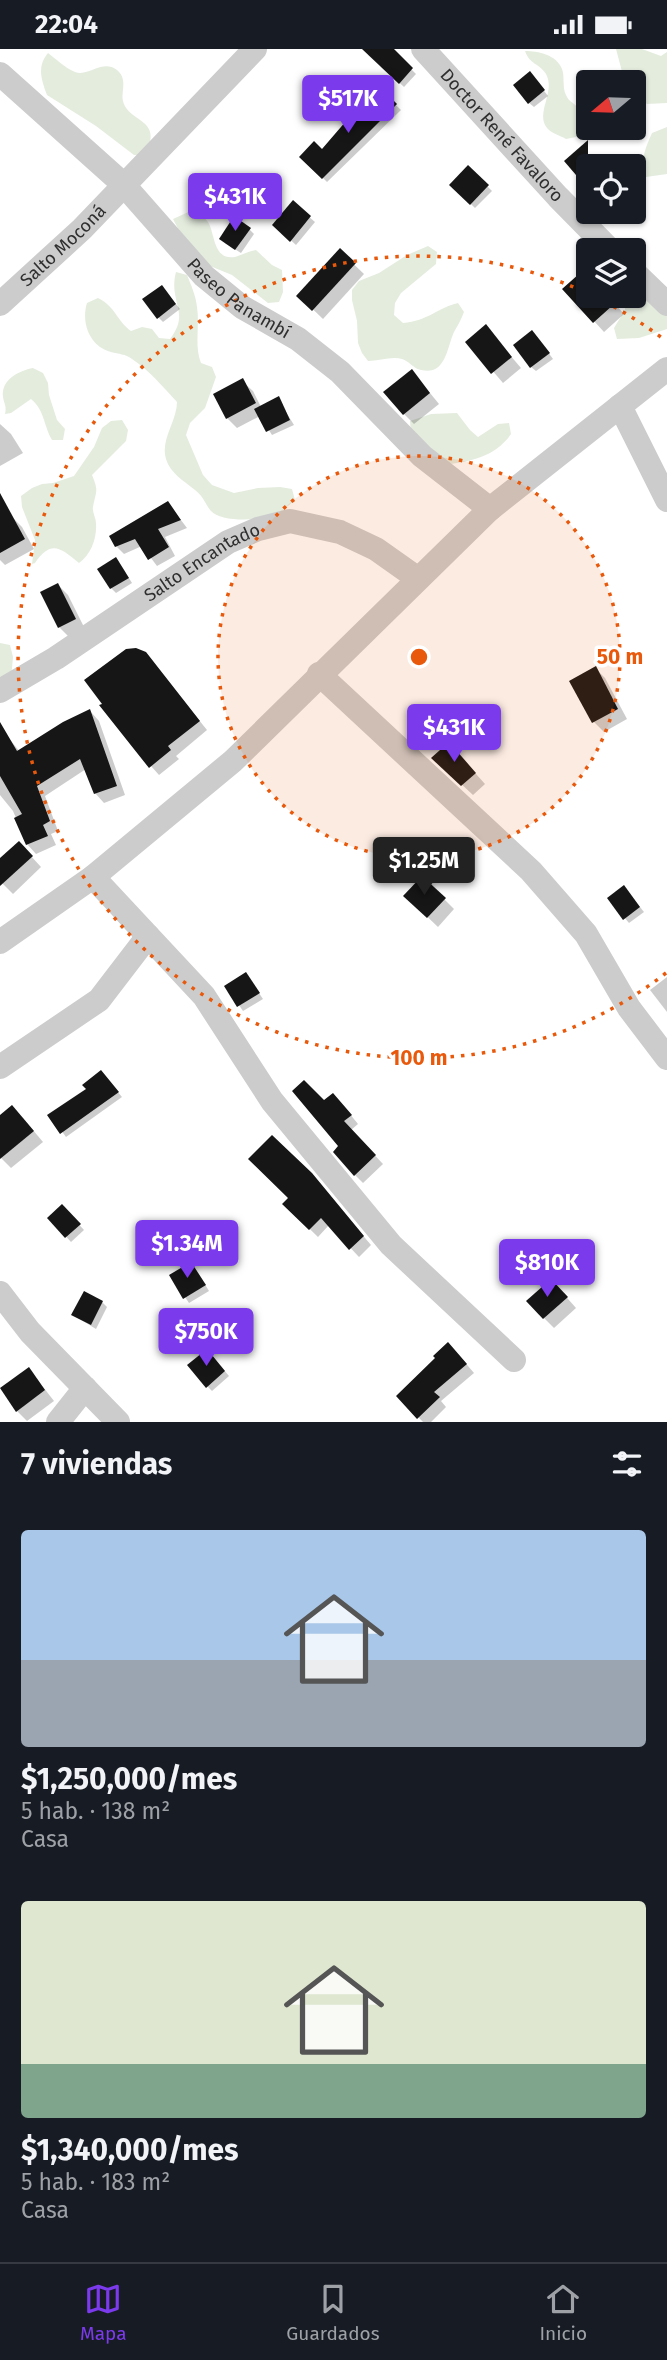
<!DOCTYPE html>
<html lang="es">
<meta charset="utf-8">
<style>
:root{--surface:#171b24;--page:#242831;--text:#f1f3f6;--muted:#9ea1a6;--line:#363941;--accent:#7c3aed}
body{margin:0;font-family:"Fira Sans",sans-serif;background:var(--page);color:var(--text);height:100vh;display:flex;flex-direction:column;font-size:26px;white-space:nowrap}
*{box-sizing:border-box;margin:0}
p{font-size:23px;color:var(--muted)}
.icon{flex:none;width:38px;height:38px;fill:none;stroke:currentColor;stroke-width:2;stroke-linecap:round;stroke-linejoin:round}
.map{position:relative;height:1373px;overflow:hidden}
.sheet{display:flex;flex-direction:column;background:var(--surface);flex:1}
.sheet>*{flex:none}
.needle{width:46px;rotate:251deg}
.buttons{position:absolute;left:576px;top:21px;display:grid;gap:14px}
.buttons a{display:grid;place-items:center;width:70px;height:70px;border-radius:7px;background:var(--surface);box-shadow:0 2px 5px #0004;font-size:35px}
.price{position:absolute;translate:-50% -60px;padding:0 16px;border-radius:7px;background:var(--accent);color:#fff;font-size:23px;line-height:46px;filter:drop-shadow(0 2px 4px #0008)}
.price::after{content:'';position:absolute;left:50%;top:42px;width:21px;height:16px;margin-left:-10px;background:inherit;clip-path:polygon(0 0,100% 0,50% 100%)}
.price.selected{background:#222;color:#fff}
ul{padding:0;list-style:none}
li{display:grid;align-content:center;gap:14px;height:371px;padding:0 21px}
li span{display:grid;place-items:center;height:217px;border-radius:7px;color:#555}
li>.icon{margin-inline-start:auto}
span .icon{width:126px;height:126px;fill:#fffc;stroke-width:1}
li b{font-size:30px}
h2{display:flex;justify-content:space-between;align-items:center;height:84px;padding:0 21px;font-size:30px}
.status{display:flex;justify-content:space-between;align-items:center;height:49px;padding:0 35px;background:var(--surface);direction:ltr}
.status svg{height:19px;fill:currentColor}
.menu{display:flex;justify-content:space-around;align-items:center;height:98px;border-top:2px solid var(--line);background:var(--surface);font-size:19px;color:var(--muted)}
.menu a{display:grid;justify-items:center;gap:4px}
.menu .selected{color:var(--accent)}
.map>svg:first-child{display:block}
.green{fill:#e4ecde}
.shadow{fill:#0003}
.building{fill:#161616}
.lines{fill:none;stroke-linecap:round;stroke-linejoin:round}
.street{stroke:#ccc;stroke-width:24}
.ring{fill:none;stroke:#e8590c;stroke-width:3.5;stroke-dasharray:3.5 7}
.labels{text-anchor:middle;stroke-width:7;stroke-linejoin:round;paint-order:stroke}
.street-label{font-size:18px;fill:#2f2f2f;stroke:#fff}
.centre{fill:#e8590c;stroke:#fff;stroke-width:3.5}
.ring-label{font-size:21px;text-anchor:middle;font-weight:bold;fill:#e8590c;stroke:#fff;stroke-width:7;stroke-linejoin:round;paint-order:stroke}
</style>
<div class="status"><b>22:04</b><svg viewBox="0 0 49 12"><path d="M0 12V9h3v3zM5 12V6h3v6zM10 12V3h3v9zM15 12V0h3v12zM26 1h20v11H26zM47 4h2v5h-2z"/></svg></div>
<div class="map">
<svg width="667" height="1373" viewBox="0 0 667 1373">
<rect width="100%" height="100%" fill="#fff"/>
<!-- green -->
<g class="green">
<polygon points="616,0 642,0 661,7 667,3 667,54 647,55 634,43 634,33 626,33 624,30"/>
<path d="M 525,2 C 538,2 557,6 562,20 C 565,28 562,38 566,46 C 569,53 573,53 577,58 C 582,64 582,72 583,79 L 576,88 L 566,90 C 561,87 551,84 547,79 C 535,64 556,43 546,25 C 539,14 530,16 525,2 Z"/>
<path d="M 48,4 C 56,10 65,19 75,23 C 89,28 102,10 117,21 C 128,30 121,42 123,52 C 128,74 165,69 145,106 L 134,106 L 96,77 L 47,46 C 41,30 37,17 48,4 Z"/>
<path d="M 667,78 L 667,125 L 646,128 C 640,111 645,100 652,84 Z"/>
<path d="M 195,160 C 202,166 207,170 210,177 C 215,190 215,211 235,208 C 242,206 249,202 256,201 L 272,216 L 282,221 L 283,243 L 279,253 L 268,254 L 232,226 L 210,217 L 185,193 L 173,170 Z"/>
<path d="M 428,197 L 437,203 L 436,215 L 401,244 L 395,254 L 394,266 L 403,274 C 428,272 437,259 458,254 L 464,263 C 461,271 458,276 454,283 C 447,298 446,327 421,321 C 414,320 409,312 402,310 C 392,307 379,312 368,312 L 362,304 L 358,294 L 357,272 L 352,251 L 352,241 L 359,232 L 379,224 L 407,206 Z"/>
<polygon points="634,217 667,253 667,280 639,289 617,290 614,279 625,261 625,247 634,247"/>
<path d="M 176,223 L 187,226 C 191,236 196,247 197,258 C 200,277 194,296 201,314 L 212,318 L 216,328 L 205,359 L 190,374 L 186,386 L 203,426 L 212,436 L 234,444 L 258,439 L 280,438 L 292,440 L 295,451 C 290,455 284,461 278,464 C 265,472 221,474 211,462 C 205,455 204,448 195,441 C 184,432 170,424 166,410 C 160,391 177,372 177,353 C 163,338 149,321 132,310 C 125,305 119,305 111,303 C 89,297 81,273 87,254 L 98,249 C 116,258 116,271 131,282 L 142,278 L 152,280 L 159,289 L 170,290 C 191,263 168,254 176,223 Z"/>
<path d="M 33,319 L 43,324 L 48,334 L 49,346 L 57,371 L 65,380 L 63,391 L 52,391 C 43,375 45,362 31,350 L 11,364 L 5,365 C 7,357 4,355 3,348 C 1,330 19,322 33,319 Z"/>
<path d="M 457,364 L 470,381 L 478,388 L 498,375 L 509,374 L 511,385 C 495,408 471,412 444,416 L 411,384 L 410,372 L 431,365 Z"/>
<path d="M 122,371 L 128,381 L 126,392 L 92,426 C 99,443 96,441 93,458 C 92,463 96,469 96,474 C 97,490 91,505 79,514 C 61,499 51,490 35,514 L 32,515 L 35,491 L 22,458 L 21,447 L 32,439 L 42,435 L 53,434 L 74,427 L 94,398 L 102,379 L 111,372 Z"/>
<polygon points="0,594 10,596 13,608 11,630 0,637"/>
</g>
<!-- shadow -->
<g class="shadow">
<polygon points="379,0 391,0 416,25 404,38 372,8"/>
<polygon points="534,29 548,47 534,58 529,54"/>
<polygon points="381,42 401,61 327,133 302,108 322,102"/>
<polygon points="468,118 492,142 475,159 451,136"/>
<polygon points="293,154 315,173 296,196 274,176"/>
<polygon points="249,180 254,185 241,204 225,194"/>
<polygon points="340,202 364,225 323,270 299,247"/>
<polygon points="588,225 588,247 608,247 624,265 604,283 565,240"/>
<polygon points="166,243 180,260 163,273 158,268"/>
<polygon points="486,278 521,319 503,334 468,293"/>
<polygon points="537,288 553,310 536,322 531,318"/>
<polygon points="412,322 439,355 414,375 404,365"/>
<polygon points="242,332 253,342 261,358 278,350 294,376 272,386 260,367 237,379 227,369"/>
<polygon points="0,375 11,385 23,404 0,417"/>
<polygon points="168,454 187,479 165,488 175,507 157,517 142,497 124,505 116,497"/>
<polygon points="0,464 12,468 22,478 34,500 5,516 0,511"/>
<polygon points="120,515 132,534 116,544 111,539"/>
<polygon points="58,536 68,546 85,580 69,588 59,578"/>
<polygon points="145,604 207,681 176,707 179,710 159,726 151,717"/>
<polygon points="595,619 605,629 627,670 604,683 594,673"/>
<polygon points="90,662 99,672 125,746 104,754 95,744 86,720 45,747 58,782 51,785 56,796 36,805 27,795 13,762 0,746 0,691 7,687 20,703"/>
<polygon points="459,706 485,735 473,746 444,719"/>
<polygon points="19,794 41,818 13,845 0,832 0,811"/>
<polygon points="628,843 644,863 629,874 609,850"/>
<polygon points="444,850 454,860 438,878 416,857"/>
<polygon points="246,925 263,950 243,962 226,937"/>
<polygon points="667,928 667,963 650,941"/>
<polygon points="105,1028 122,1048 66,1088 50,1066"/>
<polygon points="324,1053 341,1054 358,1075 351,1081 383,1115 363,1134 355,1126 341,1097"/>
<polygon points="0,1068 22,1068 43,1093 11,1119 0,1108"/>
<polygon points="319,1135 371,1196 359,1208 329,1176 318,1188 284,1155 290,1149"/>
<polygon points="62,1157 84,1181 71,1193 49,1169"/>
<polygon points="195,1219 209,1242 189,1254 171,1227"/>
<polygon points="561,1242 576,1259 554,1279 544,1269"/>
<polygon points="102,1253 107,1258 96,1280 73,1266"/>
<polygon points="456,1303 474,1324 441,1352 446,1358 431,1373 423,1373 398,1347"/>
<polygon points="212,1307 229,1327 212,1342 207,1337"/>
<polygon points="29,1320 54,1352 27,1372 17,1362"/>
</g>
<!-- building -->
<g class="building">
<polygon points="362,0 394,0 413,19 399,35"/>
<polygon points="530,22 545,41 528,55 513,36"/>
<polygon points="381,39 397,55 322,130 299,108 314,92 322,100 359,57 362,59"/>
<polygon points="588,91 588,140 564,112"/>
<polygon points="468,116 489,136 470,156 449,136"/>
<polygon points="293,151 311,167 290,193 272,176"/>
<polygon points="234,167 251,179 235,201 219,190"/>
<polygon points="340,199 356,214 312,262 296,247"/>
<polygon points="588,217 588,247 623,247 593,274 562,240"/>
<polygon points="162,236 176,255 157,270 142,250"/>
<polygon points="486,275 512,308 491,325 465,293"/>
<polygon points="532,281 550,304 530,319 513,296"/>
<polygon points="412,320 430,344 403,366 383,343"/>
<polygon points="243,329 256,354 226,370 213,345"/>
<polygon points="279,347 290,371 266,383 254,360"/>
<polygon points="0,444 25,490 0,504"/>
<polygon points="168,452 181,471 158,480 169,498 148,511 135,490 115,498 109,487"/>
<polygon points="116,508 129,529 110,540 97,520"/>
<polygon points="58,534 76,570 58,579 40,543"/>
<polygon points="136,599 146,603 200,672 168,697 171,701 149,719 99,656 102,655 84,631 126,600"/>
<polygon points="596,617 618,660 592,674 569,632"/>
<polygon points="90,660 117,737 94,745 80,710 37,737 50,772 43,776 48,787 26,796 14,769 22,765 0,727 0,673 17,702 63,673"/>
<polygon points="449,693 476,724 461,737 431,709"/>
<polygon points="19,792 33,807 0,837 0,809"/>
<polygon points="422,827 446,849 427,869 403,847"/>
<polygon points="624,836 640,858 623,871 607,849"/>
<polygon points="246,923 260,944 237,958 224,937"/>
<polygon points="101,1021 119,1043 60,1085 47,1066 86,1040 82,1036"/>
<polygon points="304,1031 324,1051 333,1044 352,1066 344,1072 376,1106 354,1127 333,1103 338,1097 292,1042"/>
<polygon points="12,1056 34,1082 0,1110 0,1066"/>
<polygon points="272,1086 312,1124 364,1187 349,1201 321,1169 309,1181 282,1155 288,1149 248,1110"/>
<polygon points="62,1155 81,1175 65,1189 47,1169"/>
<polygon points="191,1213 206,1236 183,1250 169,1226"/>
<polygon points="551,1230 568,1248 543,1270 526,1252"/>
<polygon points="84,1242 103,1252 91,1276 71,1266"/>
<polygon points="448,1293 467,1315 434,1343 440,1348 417,1370 396,1347 435,1309 433,1307"/>
<polygon points="207,1300 225,1322 206,1339 187,1316"/>
<polygon points="29,1318 45,1341 16,1363 0,1339"/>
</g>
<g class="lines">
<!-- street -->
<g class="street">
<path id="s1" d="M 423,0 L 558,148 L 610,201"/>
<path id="s2" d="M 0,25 L 123,135 L 204,227 L 242,258 L 298,290 L 340,323 L 422,407 L 490,460"/>
<polyline points="634,223 667,255"/>
<path id="s3" d="M 0,255 L 82,180 L 255,0"/>
<polyline points="620,357 667,451"/>
<polyline points="319,625 531,822 586,885 629,959 667,1009"/>
<path id="s4" d="M 0,642 L 56,609 L 228,493 L 258,480 L 290,472 L 340,483 L 376,500 L 417,529"/>
<polyline points="93,828 204,947 272,1052 391,1196 514,1311"/>
<polyline points="0,893 93,828 233,712 490,460 667,320"/>
<polyline points="0,1018 99,951 148,887"/>
<polyline points="0,1244 30,1283 118,1373"/>
<polyline points="58,1373 85,1339"/>
</g>
</g>
<!-- distance rings -->
<circle cx="419" cy="608" r="201" fill="#e8590c" fill-opacity=".12"/>
<g class="ring">
<circle cx="419" cy="608" r="201"/>
<path d="M666 924A401 401 0 1 1 585 243M595 248A401 401 0 0 1 666 292"/>
</g>
<g class="labels">
<!-- street labels -->
<g class="street-label">
<text dy="6" stroke="none"><textPath href="#s1" startOffset="117">Doctor René Favaloro</textPath></text>
<text dy="6" stroke="none"><textPath href="#s3" startOffset="86">Salto Moconá</textPath></text>
<text dy="6" stroke="none"><textPath href="#s2" startOffset="329">Paseo Panambí</textPath></text>
<text dy="6" stroke="none"><textPath href="#s4" startOffset="240">Salto Encantado</textPath></text>
</g>
</g>
<circle cx="419" cy="608" r="10" class="centre"/>
<g class="ring-label">
<text x="620" y="615">50 m</text>
<text x="419" y="1016">100 m</text>
</g>
</svg>
<div class="buttons">
<a><svg class="needle" viewBox="-14 -14 28 28"><path d="M0-13l5 13h-10z" fill="#e53935"/><path d="M0 13l5-13h-10z" fill="#9ea1a6"/></svg></a>
<a><svg class="icon" aria-label="locate" viewBox="0 0 24 24"><circle cx="12" cy="12" r="6"/><path d="M12 2v4M12 18v4M2 12h4M18 12h4"/></svg></a>
<a><svg class="icon" aria-label="layers" viewBox="0 0 24 24"><path d="M12 4l9 5-9 5-9-5zM3 14l9 5 9-5"/></svg></a>
</div>
<b class="price" style="left:348px;top:86px">$517K</b>
<b class="price" style="left:235px;top:184px">$431K</b>
<b class="price" style="left:454px;top:715px">$431K</b>
<b class="price selected" style="left:424px;top:848px">$1.25M</b>
<b class="price" style="left:187px;top:1231px">$1.34M</b>
<b class="price" style="left:547px;top:1250px">$810K</b>
<b class="price" style="left:206px;top:1319px">$750K</b>
</div>
<section class="sheet">
<h2>7 viviendas<svg class="icon" aria-label="filters" viewBox="0 0 24 24"><path d="M4 7h16M4 17h16"/><circle cx="9" cy="7" r="2"/><circle cx="15" cy="17" r="2"/></svg></h2>
<ul>
<li><span style="background:linear-gradient(#a9c7e8 60%,#9aa5b1 0)"><svg class="icon" aria-label="home" viewBox="0 0 24 24"><path d="M3 11l9-7 9 7M6 9v11h12V9"/></svg></span><div><b>$1,250,000/mes</b><p>5 hab. · 138 m²</p><p>Casa</p></div></li>
<li><span style="background:linear-gradient(#dfe7d0 75%,#7fa58c 0)"><svg class="icon" aria-label="home" viewBox="0 0 24 24"><path d="M3 11l9-7 9 7M6 9v11h12V9"/></svg></span><div><b>$1,340,000/mes</b><p>5 hab. · 183 m²</p><p>Casa</p></div></li>
</ul>
</section>
<nav class="menu">
<a class="selected"><svg class="icon" aria-label="map" viewBox="0 0 24 24"><path d="M3 6l6-2 6 2 6-2v14l-6 2-6-2-6 2zM9 4v14M15 6v14"/></svg>Mapa</a>
<a><svg class="icon" aria-label="saved" viewBox="0 0 24 24"><path d="M7 4h10v16l-5-4-5 4z"/></svg>Guardados</a>
<a><svg class="icon" aria-label="home" viewBox="0 0 24 24"><path d="M3 11l9-7 9 7M6 9v11h12V9"/></svg>Inicio</a>
</nav>
